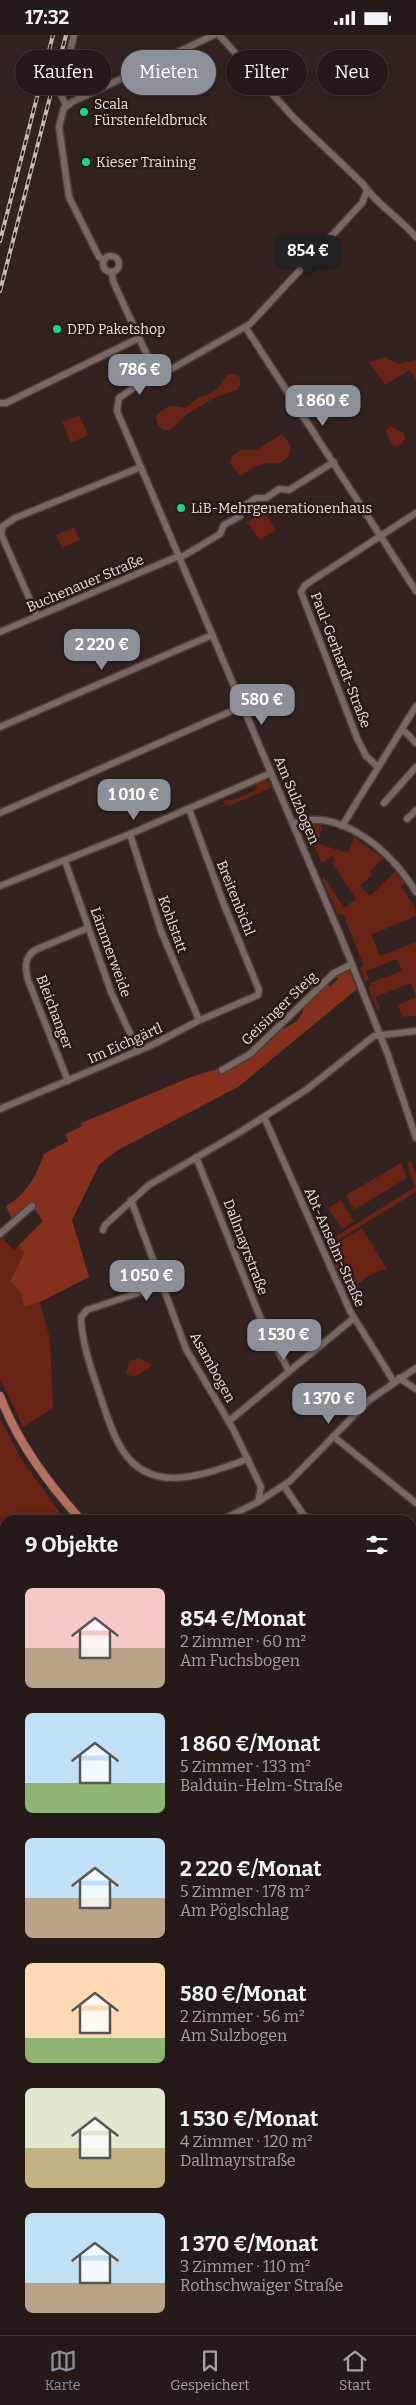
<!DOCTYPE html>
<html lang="de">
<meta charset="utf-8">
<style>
:root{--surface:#261a18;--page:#322725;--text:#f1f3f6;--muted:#a4a1a2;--line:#423837;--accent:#8c9099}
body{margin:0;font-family:Bitter,serif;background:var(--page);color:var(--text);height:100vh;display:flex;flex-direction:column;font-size:19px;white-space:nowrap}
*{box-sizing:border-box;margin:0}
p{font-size:16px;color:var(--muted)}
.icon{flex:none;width:28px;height:28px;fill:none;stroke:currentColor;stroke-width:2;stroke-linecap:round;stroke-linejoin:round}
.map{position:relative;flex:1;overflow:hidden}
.details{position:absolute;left:0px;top:1480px;width:416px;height:820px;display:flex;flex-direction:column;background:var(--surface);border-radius:15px 15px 0 0;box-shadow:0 2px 12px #0003,0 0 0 1px var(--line)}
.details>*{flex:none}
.banner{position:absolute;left:15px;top:15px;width:386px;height:45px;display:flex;gap:10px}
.price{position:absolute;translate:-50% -42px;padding:0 11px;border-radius:10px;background:var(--accent);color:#fff;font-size:16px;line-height:32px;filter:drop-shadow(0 1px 2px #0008)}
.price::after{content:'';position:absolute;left:50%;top:30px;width:15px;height:11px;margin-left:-8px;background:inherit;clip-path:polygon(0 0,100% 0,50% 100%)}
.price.on{background:#222;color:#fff}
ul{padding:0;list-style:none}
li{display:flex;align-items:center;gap:15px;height:125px;padding:0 25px}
li span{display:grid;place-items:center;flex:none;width:140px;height:100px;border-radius:8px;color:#555}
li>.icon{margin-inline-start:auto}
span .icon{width:60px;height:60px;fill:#fffc;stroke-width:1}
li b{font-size:21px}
h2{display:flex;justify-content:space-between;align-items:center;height:60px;padding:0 25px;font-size:21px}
.tag{padding:0 18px;border-radius:22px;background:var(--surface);box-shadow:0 2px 12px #0003,0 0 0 1px var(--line);font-size:18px;line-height:45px}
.tag.on{background:var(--accent);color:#fff}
.status{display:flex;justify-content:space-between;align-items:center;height:35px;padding:0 25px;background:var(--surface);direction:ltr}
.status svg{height:14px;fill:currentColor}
.dock{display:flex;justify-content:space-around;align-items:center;height:70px;border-top:1px solid var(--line);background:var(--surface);font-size:14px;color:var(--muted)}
.dock a{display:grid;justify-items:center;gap:2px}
.dock .on{color:var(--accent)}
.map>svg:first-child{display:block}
.green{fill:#692415}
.forest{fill:#85301d}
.water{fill:#240000}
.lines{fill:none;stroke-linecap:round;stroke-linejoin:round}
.minor-casing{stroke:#4b3f3c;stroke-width:9}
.major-casing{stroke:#4b3f3c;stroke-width:10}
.minor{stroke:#796763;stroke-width:6}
.major{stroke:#b96f5e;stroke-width:8}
.rail-casing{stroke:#c5bab7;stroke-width:4}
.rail{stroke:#281a16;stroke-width:2;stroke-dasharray:5.5;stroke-linecap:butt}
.poi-dot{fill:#16d989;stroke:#281a16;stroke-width:2}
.labels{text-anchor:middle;stroke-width:5;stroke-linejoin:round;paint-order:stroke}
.poi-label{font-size:14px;fill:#e9dfdc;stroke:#281a16;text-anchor:start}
.street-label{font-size:14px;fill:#e9dfdc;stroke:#281a16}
</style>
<div class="status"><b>17:32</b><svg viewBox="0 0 49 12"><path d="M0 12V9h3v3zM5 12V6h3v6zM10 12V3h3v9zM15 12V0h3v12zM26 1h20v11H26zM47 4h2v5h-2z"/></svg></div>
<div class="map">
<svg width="416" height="2300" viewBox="0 0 416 2300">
<rect width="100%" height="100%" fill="#322320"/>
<!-- green -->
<g class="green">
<polygon points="385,322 398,329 416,325 416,345 410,335 385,350 369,327"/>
<path d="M 228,339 L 236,339 L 240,343 L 240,350 L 236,355 L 216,362 L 187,379 L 170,395 L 163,395 L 158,391 L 156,381 C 166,370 172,370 185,373 L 199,362 L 205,361 L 217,354 Z"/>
<polygon points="79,380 88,400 71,408 62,387"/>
<path d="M 390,391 L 404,398 L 405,404 L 399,411 L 394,411 C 392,409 387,399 386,396 Z"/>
<path d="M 280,400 L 285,402 L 291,412 L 289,421 L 279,429 C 265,425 251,433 240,441 L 230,428 L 231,422 L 242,414 L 257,415 Z"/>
<polygon points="264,476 276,495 260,505 247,487"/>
<polygon points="74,492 80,505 62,513 56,500"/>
<polygon points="267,745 272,752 229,771 228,769 216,774 225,769 224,765 233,765 257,754 255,749"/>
<polygon points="314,789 322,791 318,806 308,811 304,794 307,790"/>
<polygon points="354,802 383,823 370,836 372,840 360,851 370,861 396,836 405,848 401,851 414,871 416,881 371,900 380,921 416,907 416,981 402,982 398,970 416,962 411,948 375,962 380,973 377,975 368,952 371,951 370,948 402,936 397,924 366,936 369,945 365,946 360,933 364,931 343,879 338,881 322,843 324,842 344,873 356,864 332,828 335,826 332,821 322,828 314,811 319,809 348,818"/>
<polygon points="411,1126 416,1140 416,1157 332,1209 330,1205 415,1152 407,1128"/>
<polygon points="401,1128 407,1143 354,1175 346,1160"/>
<polygon points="341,1165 354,1186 342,1194 328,1173"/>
<path d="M 362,1193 L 387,1234 C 373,1236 355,1249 347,1261 L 327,1215 Z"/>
<polygon points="2,1203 14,1215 18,1211 24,1218 10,1246 21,1258 24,1272 40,1267 50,1304 53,1373 23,1392 0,1344 0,1204"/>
<polygon points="139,1323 151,1329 149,1333 134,1342 126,1339 129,1326"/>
<polygon points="0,1384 22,1425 65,1485 5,1485 5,1584 0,1576"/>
<polygon points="5,2131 5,2228 2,2232 0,2230 0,2138"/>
</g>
<!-- forest -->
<path class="forest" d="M 344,936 L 349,936 L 357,954 L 238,1052 L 118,1115 L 99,1130 L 72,1185 L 89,1242 L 40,1267 L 24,1272 L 21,1258 L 10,1246 L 24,1218 L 18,1211 L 43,1186 L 30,1168 L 12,1184 L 6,1171 C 27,1159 36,1141 44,1119 L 68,1106 L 66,1099 L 82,1091 L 81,1088 L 191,1042 L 247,1025 L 273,999 L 296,987 L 302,979 L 304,970 L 326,948 L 330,952 L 338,944 L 335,941 Z"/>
<!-- water -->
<g class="water">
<polygon points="0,1592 5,1601 5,1886 0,1904"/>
<polygon points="0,1954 5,1971 5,2106 0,2115"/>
</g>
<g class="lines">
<defs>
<g id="minor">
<path d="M 219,0 L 294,83 L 363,149 C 376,169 400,183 416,202"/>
<polyline points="66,70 60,58 74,0"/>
<circle cx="111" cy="229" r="8"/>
<polyline points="104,225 99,222 69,162 59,92 64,73 72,67 214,0"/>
<polyline points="112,237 113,246 152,331"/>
<polyline points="246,293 416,556"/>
<polyline points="162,336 173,333 250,289 362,168 367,156"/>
<polyline points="149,342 119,363 117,376 343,907 388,1020 416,1103"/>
<polyline points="149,342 157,344 162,336"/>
<polyline points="0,368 6,368 139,303"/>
<polyline points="180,523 220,499 224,490 240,481 243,472 256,463 266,463 279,454 289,455 334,427"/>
<polyline points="37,581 1,499 3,491 15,483 141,432"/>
<polyline points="0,597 179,521"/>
<polyline points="0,692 212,600"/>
<polyline points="402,694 416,708"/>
<polyline points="378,732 366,721 357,703 301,557 305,550 416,478"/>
<polyline points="384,768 416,732"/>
<polyline points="0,778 243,671"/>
<polyline points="407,784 416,775"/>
<path d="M 293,788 C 343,772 392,818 416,857"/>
<polyline points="342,791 416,671"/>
<polyline points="130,799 161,896 199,985"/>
<polyline points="65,826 111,957 138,1016"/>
<polyline points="0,851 130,799 271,738"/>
<polyline points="222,1035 250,1019 334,938 352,929"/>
<path d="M 68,1046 L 28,945 C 25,932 24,923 35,915 L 88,893"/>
<polyline points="0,1074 154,1009 198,986 258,960 259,955 223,867 189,774"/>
<polyline points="264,1082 350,1276 394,1347"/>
<polyline points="196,1122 260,1282 289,1336"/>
<polyline points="131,1165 186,1314 233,1394 261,1452 258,1467"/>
<polyline points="103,1195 105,1190 149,1150 240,1097 306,1055 374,1001 416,996"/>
<polyline points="0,1199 32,1171"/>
<path d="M 162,1250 L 87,1275 L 81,1282 C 81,1306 93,1340 101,1363 C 107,1381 113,1401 123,1416 C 153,1462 208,1438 248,1424"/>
<polyline points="399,1343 416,1354"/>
<polyline points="229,1386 354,1283"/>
<polyline points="333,1401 416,1468"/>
<polyline points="284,1451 307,1485"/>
<polyline points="222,1485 258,1467 290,1446 368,1366 416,1333"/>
<polyline points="411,1520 416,1515"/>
<polyline points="411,1558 416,1564"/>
<polyline points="411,1643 416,1652"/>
<polyline points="411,1657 416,1655"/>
<polyline points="0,1828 5,1829"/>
<polyline points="411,1888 416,1885"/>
<polyline points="411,1983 416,1980"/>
<polyline points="411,2058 416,2055"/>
<polyline points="411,2117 416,2116"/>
<polyline points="411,2158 416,2171"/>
<polyline points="411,2224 416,2208"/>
<polyline points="0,2287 5,2283"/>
<polyline points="96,2295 107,2300"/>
<polyline points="153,2300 155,2295"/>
<polyline points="213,2300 215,2295"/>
<polyline points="297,2300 299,2295"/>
<polyline points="383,2300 385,2295"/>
</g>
<g id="major">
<path d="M 0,1361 C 18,1408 48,1448 81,1485"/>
<polyline points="0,1614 5,1611"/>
</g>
</defs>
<!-- minor casing -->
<use href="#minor" class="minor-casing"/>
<!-- major casing -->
<use href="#major" class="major-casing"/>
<!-- minor -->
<use href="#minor" class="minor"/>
<!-- major -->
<use href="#major" class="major"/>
<defs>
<g id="rail">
<polyline points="0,206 53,0"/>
<polyline points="0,256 66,0"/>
</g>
</defs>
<!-- rail casing -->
<use href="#rail" class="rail-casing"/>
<!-- rail -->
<use href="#rail" class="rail"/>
</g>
<!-- markers -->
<g class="poi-dot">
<circle cx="84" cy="77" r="5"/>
<circle cx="86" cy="127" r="5"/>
<circle cx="57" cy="294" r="5"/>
<circle cx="181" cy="473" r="5"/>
</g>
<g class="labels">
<!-- poi labels -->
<g class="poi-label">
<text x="94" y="74">Scala<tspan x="94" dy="16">Fürstenfeldbruck</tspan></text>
<text x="96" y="132">Kieser Training</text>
<text x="67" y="299">DPD Paketshop</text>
<text x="191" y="478">LiB-Mehrgenerationenhaus</text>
</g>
<!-- street labels -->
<g class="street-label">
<text transform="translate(85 548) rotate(-23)" y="5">Buchenauer Straße</text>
<text transform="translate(341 625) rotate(69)" y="5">Paul-Gerhardt-Straße</text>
<text transform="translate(297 765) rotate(67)" y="5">Am Sulzbogen</text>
<text transform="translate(236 863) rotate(68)" y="5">Breitenbichl</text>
<text transform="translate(173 889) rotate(70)" y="5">Kohlstatt</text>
<text transform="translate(111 917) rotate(70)" y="5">Lämmerweide</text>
<text transform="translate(279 973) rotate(-44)" y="5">Geisinger Steig</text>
<text transform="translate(55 977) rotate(69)" y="5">Bleichanger</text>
<text transform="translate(125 1008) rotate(-24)" y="5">Im Eichgärtl</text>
<text transform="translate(246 1212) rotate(69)" y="5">Dallmayrstraße</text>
<text transform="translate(335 1212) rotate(66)" y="5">Abt-Anselm-Straße</text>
<text transform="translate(213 1332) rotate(61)" y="5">Asambogen</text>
</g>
</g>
</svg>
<b class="price on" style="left:308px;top:242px">854 €</b>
<b class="price" style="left:140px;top:361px">786 €</b>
<b class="price" style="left:323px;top:392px">1 860 €</b>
<b class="price" style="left:102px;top:636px">2 220 €</b>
<b class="price" style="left:262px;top:691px">580 €</b>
<b class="price" style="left:134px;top:786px">1 010 €</b>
<b class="price" style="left:147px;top:1267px">1 050 €</b>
<b class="price" style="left:284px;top:1326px">1 530 €</b>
<b class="price" style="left:329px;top:1390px">1 370 €</b>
<div class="banner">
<a class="tag">Kaufen</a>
<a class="tag on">Mieten</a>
<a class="tag">Filter</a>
<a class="tag">Neu</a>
</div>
<section class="details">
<h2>9 Objekte<svg class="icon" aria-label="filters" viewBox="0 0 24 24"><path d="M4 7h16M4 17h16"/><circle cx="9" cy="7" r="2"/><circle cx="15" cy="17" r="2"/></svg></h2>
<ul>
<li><span style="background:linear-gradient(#f6c9c9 60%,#b9a48a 0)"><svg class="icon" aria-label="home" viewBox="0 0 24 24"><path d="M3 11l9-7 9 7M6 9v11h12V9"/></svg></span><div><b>854 €/Monat</b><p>2 Zimmer · 60 m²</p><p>Am Fuchsbogen</p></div></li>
<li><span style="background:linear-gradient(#bfe0f5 70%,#8fb573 0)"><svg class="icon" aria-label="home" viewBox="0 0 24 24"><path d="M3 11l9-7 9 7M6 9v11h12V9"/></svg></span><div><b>1 860 €/Monat</b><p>5 Zimmer · 133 m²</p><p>Balduin-Helm-Straße</p></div></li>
<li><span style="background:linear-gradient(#bfe0f5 60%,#b9a48a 0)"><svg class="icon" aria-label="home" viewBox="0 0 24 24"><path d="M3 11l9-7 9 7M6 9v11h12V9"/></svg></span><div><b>2 220 €/Monat</b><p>5 Zimmer · 178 m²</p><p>Am Pöglschlag</p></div></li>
<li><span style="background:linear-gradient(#ffd9b3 75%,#8fb573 0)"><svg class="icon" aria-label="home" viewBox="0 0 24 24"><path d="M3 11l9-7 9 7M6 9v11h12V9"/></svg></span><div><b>580 €/Monat</b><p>2 Zimmer · 56 m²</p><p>Am Sulzbogen</p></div></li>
<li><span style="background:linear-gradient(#dfe7d0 60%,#c2b280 0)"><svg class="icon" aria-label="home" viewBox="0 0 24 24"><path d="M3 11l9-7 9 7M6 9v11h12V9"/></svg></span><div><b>1 530 €/Monat</b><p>4 Zimmer · 120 m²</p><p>Dallmayrstraße</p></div></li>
<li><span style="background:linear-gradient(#bfe0f5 70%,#b9a48a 0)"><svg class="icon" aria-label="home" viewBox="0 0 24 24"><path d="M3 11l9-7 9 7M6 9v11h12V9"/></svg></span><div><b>1 370 €/Monat</b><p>3 Zimmer · 110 m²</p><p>Rothschwaiger Straße</p></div></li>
</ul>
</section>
</div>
<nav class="dock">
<a class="on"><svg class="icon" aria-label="map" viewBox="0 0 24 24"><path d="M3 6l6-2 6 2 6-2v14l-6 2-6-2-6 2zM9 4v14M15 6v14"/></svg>Karte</a>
<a><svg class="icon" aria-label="saved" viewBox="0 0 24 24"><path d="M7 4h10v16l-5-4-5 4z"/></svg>Gespeichert</a>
<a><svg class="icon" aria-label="home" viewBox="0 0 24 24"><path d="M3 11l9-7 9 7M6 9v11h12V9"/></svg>Start</a>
</nav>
